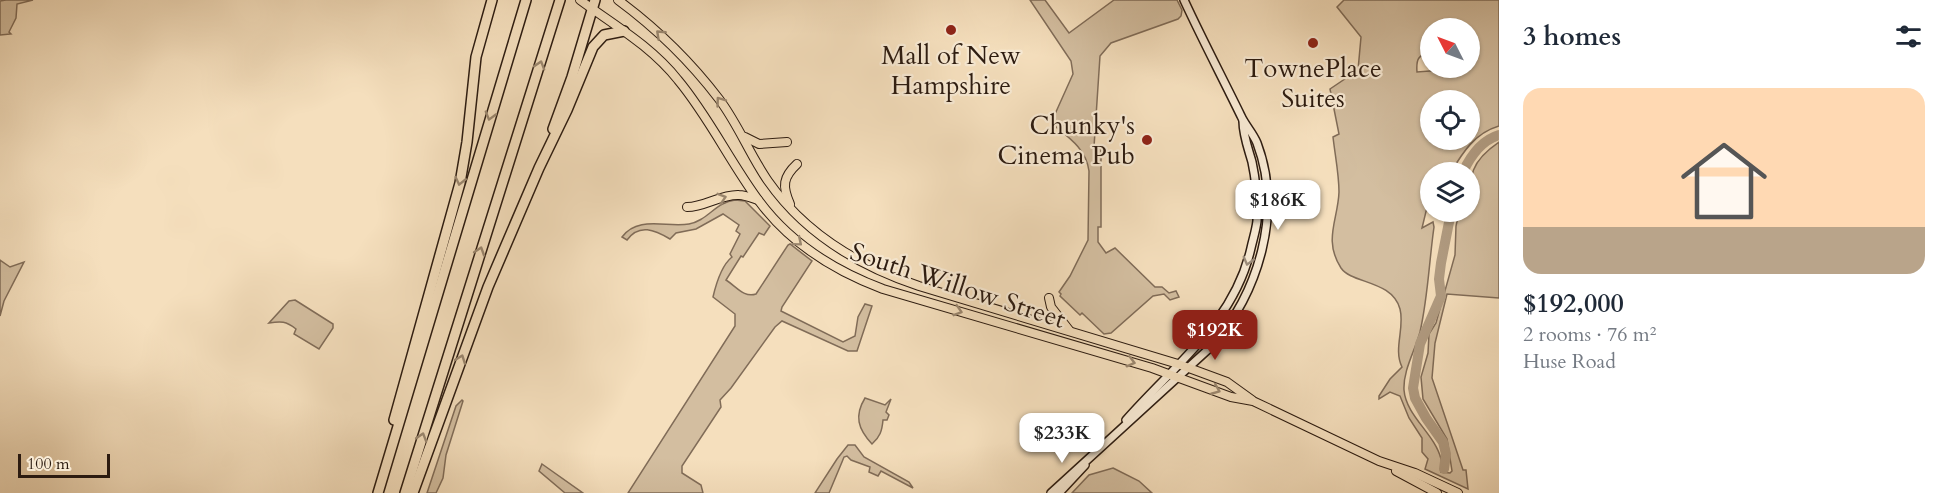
<!DOCTYPE html>
<meta charset="utf-8">
<style>
:root{--surface:#fff;--page:#f6f6f7;--text:#1f2937;--muted:#747a83;--line:#e0e1e3;--accent:#8f2418}
body{margin:0;font-family:Cardo,serif;background:var(--page);color:var(--text);height:100vh;display:flex;flex-direction:column;font-size:22px;white-space:nowrap}
*{box-sizing:border-box;margin:0}
p{font-size:20px;color:var(--muted)}
.icon{flex:none;width:33px;height:33px;fill:none;stroke:currentColor;stroke-width:2;stroke-linecap:round;stroke-linejoin:round}
.map{position:relative;flex:1;overflow:hidden}
.side{display:flex;flex-direction:column;background:var(--surface);width:450px}
.side>*{flex:none}
.needle{width:39px;rotate:312deg}
.buttons{position:absolute;left:1420px;top:18px;display:grid;gap:12px}
.buttons a{display:grid;place-items:center;width:60px;height:60px;border-radius:50%;background:var(--surface);box-shadow:0 2px 4px #0004;font-size:30px}
.scale{position:absolute;left:18px;bottom:15px;width:92px;box-sizing:border-box;padding-left:6px;border:3px solid #2c1b10;border-top:0;font-size:16px;line-height:21px;white-space:nowrap;color:#2c1b10;-webkit-text-stroke:4px #f8ead4;paint-order:stroke}
.price{position:absolute;translate:-50% -51px;padding:0 14px;border-radius:12px;background:#fff;color:#222;font-size:20px;line-height:39px;filter:drop-shadow(0 2px 3px #0008)}
.price::after{content:'';position:absolute;left:50%;top:36px;width:18px;height:14px;margin-left:-9px;background:inherit;clip-path:polygon(0 0,100% 0,50% 100%)}
.price.current{background:var(--accent);color:#fff}
ul{padding:0;list-style:none}
li{display:grid;align-content:center;gap:12px;height:318px;padding:0 24px}
li+li{border-top:2px solid var(--line)}
li span{display:grid;place-items:center;height:186px;border-radius:18px;color:#555}
li>.icon{margin-inline-start:auto}
span .icon{width:108px;height:108px;fill:#fffc;stroke-width:1}
li b{font-size:26px}
h2{display:flex;justify-content:space-between;align-items:center;height:72px;padding:0 24px;font-size:26px}
main{display:flex;flex:1;min-height:0}
.map>svg:first-child{display:block}
.green{fill:#d3bea0;stroke:#806c58;stroke-width:1.5;fill-rule:evenodd}
.lines{fill:none;stroke-linecap:round;stroke-linejoin:round}
.river{stroke:#b19c82;stroke-width:10}
.secondary-casing{stroke:#2c1b10;stroke-width:10}
.primary-casing{stroke:#2c1b10;stroke-width:10}
.highway-casing{stroke:#2c1b10;stroke-width:12}
.secondary{stroke:#f8ead4;stroke-width:7}
.primary{stroke:#f5dfbd;stroke-width:8}
.highway{stroke:#f5dfbd;stroke-width:9}
.oneway{stroke:#9b876f}
.oneway2{stroke:#9c8d7c}
.poi-dot{fill:#8f2418;stroke:#f8ead4;stroke-width:2}
.labels{text-anchor:middle;stroke-width:4.5;stroke-linejoin:round;paint-order:stroke}
.poi-label{font-size:26px;fill:#2c1b10;stroke:#f8ead4}
.street-label{font-size:26px;fill:#2c1b10;stroke:#f8ead4}
</style>
<main>
<div class="map">
<svg width="1499" height="493" viewBox="0 0 1499 493">
<rect width="100%" height="100%" fill="#f5dfbd"/>
<filter id="stains"><feTurbulence type="fractalNoise" baseFrequency=".00333" numOctaves="4"/><feColorMatrix values="0 0 0 0 .2 0 0 0 0 .09 0 0 0 0 .02 0 0 0 .5 -.17"/></filter>
<radialGradient id="worn" r=".72"><stop offset=".6" stop-color="#630" stop-opacity="0"/><stop offset="1" stop-color="#630" stop-opacity=".3"/></radialGradient>
<!-- green -->
<g class="green">
<polygon points="6,0 33,0 17,4 16,18 9,32 11,34 0,35 0,1"/>
<path d="M 1030,0 L 1045,0 L 1069,33 L 1114,0 L 1177,0 L 1182,10 L 1181,16 L 1178,19 L 1111,43 L 1100,56 L 1094,147 L 1101,149 L 1101,227 L 1098,227 L 1098,242 L 1106,253 L 1115,248 L 1155,287 L 1162,287 L 1169,293 L 1176,291 L 1179,297 L 1170,300 L 1164,294 L 1153,296 L 1111,333 L 1104,334 L 1082,313 L 1080,315 L 1060,296 L 1061,294 L 1059,292 L 1070,276 L 1088,240 L 1089,171 C 1086,148 1068,137 1051,123 L 1073,74 L 1071,61 Z"/>
<path d="M 1344,0 L 1499,0 L 1499,126 C 1475,133 1463,152 1451,172 L 1431,172 L 1431,191 L 1422,228 L 1433,222 L 1434,227 C 1429,262 1428,297 1420,332 C 1415,351 1403,370 1404,390 C 1406,416 1435,434 1441,459 C 1442,463 1441,468 1441,472 L 1450,473 L 1452,471 L 1447,439 L 1423,399 L 1421,377 L 1428,353 L 1429,334 L 1436,323 L 1455,255 L 1456,226 L 1459,212 L 1470,212 C 1470,177 1468,163 1499,142 L 1499,298 L 1447,294 L 1435,343 L 1432,378 L 1463,470 L 1466,470 L 1468,489 L 1425,469 L 1428,459 L 1422,452 L 1422,438 L 1409,418 L 1400,396 L 1390,392 L 1379,399 L 1379,396 L 1390,379 L 1402,367 C 1393,349 1405,328 1400,309 C 1392,280 1352,284 1341,268 C 1323,240 1338,220 1339,192 C 1339,174 1335,155 1333,137 L 1339,134 L 1330,89 L 1358,70 L 1361,37 L 1337,7 ZM 1431,28 L 1470,28 L 1470,56 L 1476,61 L 1470,68 L 1417,72 C 1416,59 1418,55 1431,52 ZM 1470,100 L 1470,140 L 1431,140 L 1431,100 Z"/>
<path d="M 735,200 L 745,201 L 770,226 L 764,235 L 759,233 L 743,257 L 741,256 L 726,280 C 737,287 744,298 756,294 L 788,245 L 790,244 L 812,261 L 782,307 L 781,311 L 843,342 L 855,336 L 858,317 L 865,304 L 872,306 L 857,351 L 848,351 L 782,321 L 775,327 L 731,388 L 720,400 L 721,407 L 682,466 L 682,473 L 701,485 L 703,493 L 628,493 L 735,326 L 735,314 L 713,297 C 716,284 722,265 732,257 L 730,254 L 740,234 L 736,231 L 739,225 L 723,214 L 696,229 L 676,233 L 670,239 C 655,230 639,223 627,240 L 622,237 C 638,215 667,228 689,224 C 707,221 716,202 735,200 Z"/>
<polygon points="0,260 10,267 24,262 4,301 0,316"/>
<path d="M 295,300 L 333,324 L 333,328 L 319,349 L 294,334 L 296,329 C 286,321 281,321 269,323 L 289,301 Z"/>
<path d="M 865,398 L 885,405 L 891,399 L 886,412 L 889,415 L 887,420 L 883,420 C 882,431 880,437 872,444 C 858,429 854,416 865,398 Z"/>
<polygon points="462,400 463,401 446,455 443,478 436,493 427,493 456,406"/>
<polygon points="848,445 855,445 864,457 909,482 913,488 881,471 878,476 869,472 870,467 851,460 847,456 844,457 842,462 829,493 815,493 837,459"/>
<polygon points="542,464 583,493 565,493 539,471"/>
<polygon points="1113,468 1139,481 1152,493 1072,493 1089,475"/>
</g>
<g class="lines">
<!-- river -->
<g class="river">
<path d="M 1463,172 C 1470,157 1482,140 1499,135"/>
<polyline points="1444,469 1446,454 1443,442 1426,418 1415,398 1413,388 1420,344 1441,296 1439,279 1441,263 1451,212"/>
</g>
<defs>
<g id="secondary">
<path d="M 1126,420 C 1174,365 1234,323 1251,248 C 1253,239 1256,230 1257,221 C 1258,201 1256,181 1252,162 C 1248,148 1243,135 1243,121"/>
<path d="M 1051,493 L 1213,345 C 1259,291 1283,212 1257,143 C 1253,133 1245,125 1241,116 C 1222,77 1202,39 1184,0"/>
<polyline points="1059,493 1085,465"/>
</g>
<g id="primary">
<path d="M 580,0 C 614,25 651,46 678,80 C 709,117 730,162 759,201 C 790,243 835,271 883,289 L 1152,368 L 1231,397 L 1253,401 L 1379,461 L 1415,473 L 1458,493"/>
<path d="M 618,0 C 656,28 690,61 719,99 C 738,124 750,155 768,181 C 805,234 859,266 919,286 L 1178,364 L 1227,382 L 1252,400"/>
<polyline points="745,137 759,144 787,142"/>
<path d="M 790,204 C 782,186 783,177 797,164"/>
<path d="M 687,207 C 705,207 721,194 739,195 C 745,195 752,198 758,200"/>
<polyline points="1049,298 1051,307 1069,330"/>
<polyline points="1396,471 1437,493"/>
</g>
<g id="highway">
<polyline points="553,129 572,77 595,0"/>
<polyline points="394,420 460,183 467,142 476,57 492,0"/>
<polyline points="378,493 526,0"/>
<polyline points="405,493 560,0"/>
<polyline points="413,493 488,287 539,168 567,110 593,47 604,35 624,31"/>
</g>
</defs>
<!-- secondary casing -->
<use href="#secondary" class="secondary-casing"/>
<!-- primary casing -->
<use href="#primary" class="primary-casing"/>
<!-- highway casing -->
<use href="#highway" class="highway-casing"/>
<!-- secondary -->
<use href="#secondary" class="secondary"/>
<!-- primary -->
<use href="#primary" class="primary"/>
<!-- highway -->
<use href="#highway" class="highway"/>
</g>
<!-- one-way arrows -->
<defs><path id="oneway-chevron" d="M-2-3.5L2.5 0L-2 3.5" fill="none" stroke-width="1.6" stroke-linecap="round" stroke-linejoin="round" transform="scale(1.5)"/></defs>
<g class="oneway">
<use href="#oneway-chevron" transform="translate(660 34) rotate(-137)"/>
<use href="#oneway-chevron" transform="translate(540 65) rotate(-73)"/>
<use href="#oneway-chevron" transform="translate(720 101) rotate(-126)"/>
<use href="#oneway-chevron" transform="translate(490 116) rotate(106)"/>
<use href="#oneway-chevron" transform="translate(460 181) rotate(103)"/>
<use href="#oneway-chevron" transform="translate(722 198) rotate(-17)"/>
<use href="#oneway-chevron" transform="translate(798 242) rotate(40)"/>
<use href="#oneway-chevron" transform="translate(480 251) rotate(-72)"/>
<use href="#oneway-chevron" transform="translate(958 311) rotate(17)"/>
<use href="#oneway-chevron" transform="translate(461 359) rotate(-70)"/>
<use href="#oneway-chevron" transform="translate(1131 362) rotate(15)"/>
<use href="#oneway-chevron" transform="translate(1216 390) rotate(22)"/>
<use href="#oneway-chevron" transform="translate(422 437) rotate(-73)"/>
</g>
<use class="oneway2" href="#oneway-chevron" transform="translate(1248 261) rotate(105)"/>
<!-- markers -->
<g class="poi-dot">
<circle cx="951" cy="30" r="6"/>
<circle cx="1313" cy="43" r="6"/>
<circle cx="1147" cy="140" r="6"/>
</g>
<g class="labels">
<!-- poi labels -->
<g class="poi-label">
<text x="951" y="64">Mall of New<tspan x="951" dy="30">Hampshire</tspan></text>
<text x="1313" y="77">TownePlace<tspan x="1313" dy="30">Suites</tspan></text>
<text x="1135" y="134" text-anchor="end">Chunky's<tspan x="1135" dy="30">Cinema Pub</tspan></text>
</g>
<!-- street labels -->
<g class="street-label">
<text transform="translate(958 285) rotate(18)" y="9">South Willow Street</text>
</g>
</g>
<rect width="100%" height="100%" filter="url(#stains)"/>
<rect width="100%" height="100%" fill="url(#worn)"/>
</svg>
<div class="buttons">
<a><svg class="needle" viewBox="-14 -14 28 28"><path d="M0-13l5 13h-10z" fill="#e53935"/><path d="M0 13l5-13h-10z" fill="#747a83"/></svg></a>
<a><svg class="icon" aria-label="locate" viewBox="0 0 24 24"><circle cx="12" cy="12" r="6"/><path d="M12 2v4M12 18v4M2 12h4M18 12h4"/></svg></a>
<a><svg class="icon" aria-label="layers" viewBox="0 0 24 24"><path d="M12 4l9 5-9 5-9-5zM3 14l9 5 9-5"/></svg></a>
</div>
<div class="scale">100 m</div>
<b class="price" style="left:1278px;top:231px">$186K</b>
<b class="price current" style="left:1215px;top:361px">$192K</b>
<b class="price" style="left:1062px;top:464px">$233K</b>
</div>
<section class="side">
<h2>3 homes<svg class="icon" aria-label="filters" viewBox="0 0 24 24"><path d="M4 7h16M4 17h16"/><circle cx="9" cy="7" r="2"/><circle cx="15" cy="17" r="2"/></svg></h2>
<ul>
<li><span style="background:linear-gradient(#ffd9b3 75%,#b9a48a 0)"><svg class="icon" aria-label="home" viewBox="0 0 24 24"><path d="M3 11l9-7 9 7M6 9v11h12V9"/></svg></span><div><b>$192,000</b><p>2 rooms · 76 m²</p><p>Huse Road</p></div></li>
</ul>
</section>
</main>
